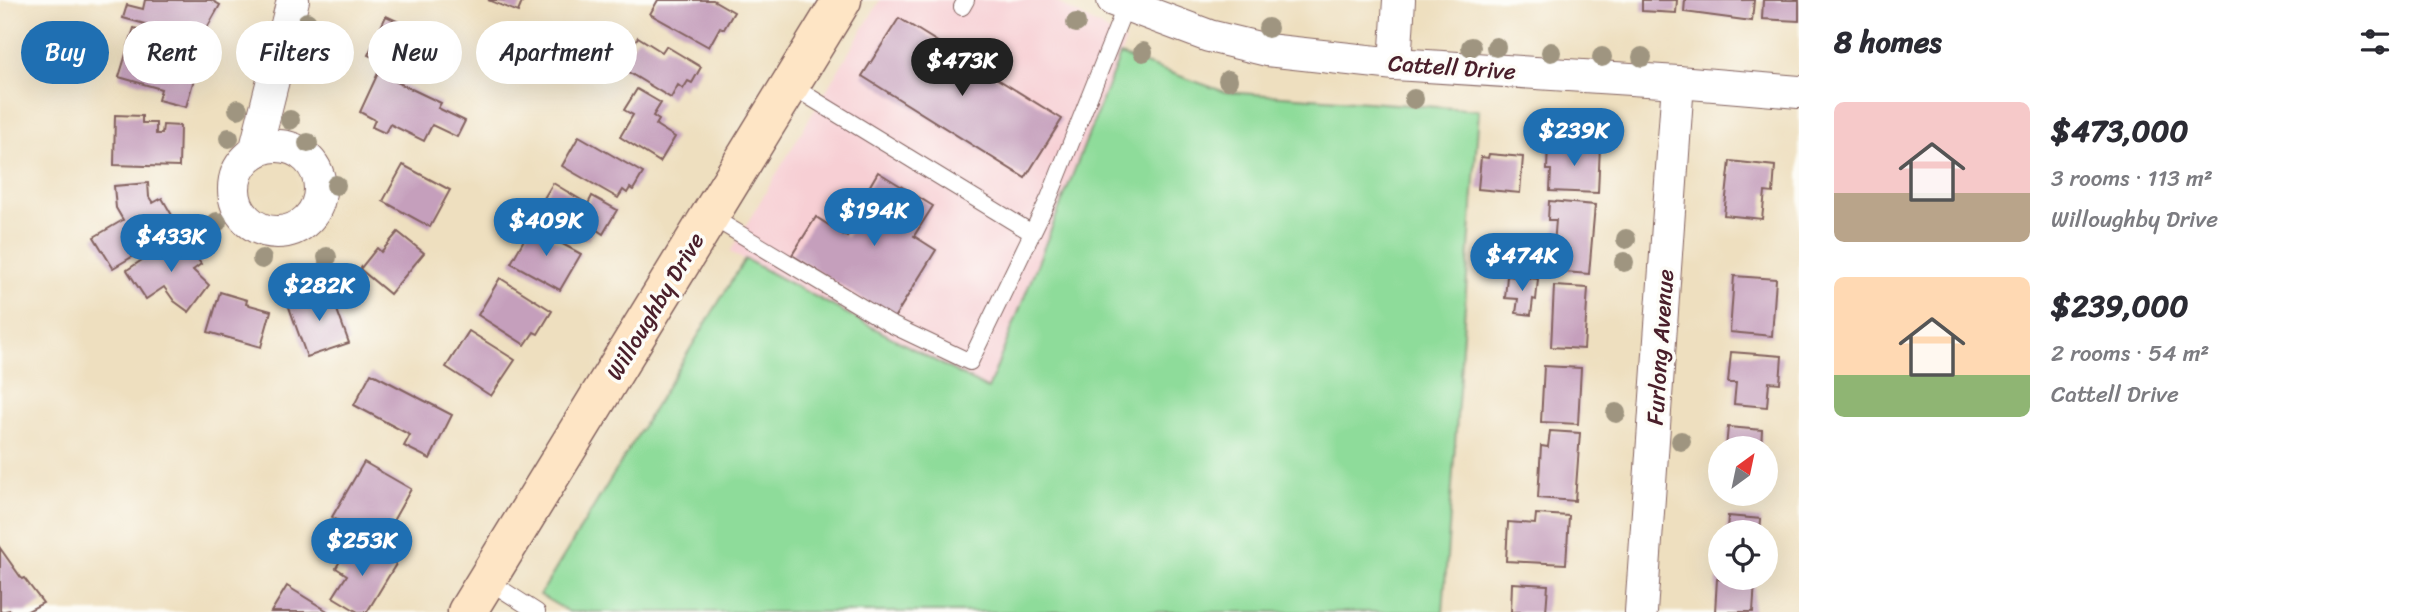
<!DOCTYPE html>
<meta charset="utf-8">
<style>
:root{--surface:#fff;--page:#f7f7f7;--text:#2b2b33;--muted:#7c7c81;--accent:#1f6fb2}
body{margin:0;font-family:Sriracha,sans-serif;background:var(--page);color:var(--text);height:100vh;display:flex;flex-direction:column;font-size:26px;white-space:nowrap}
*{box-sizing:border-box;margin:0}
p{font-size:23px;color:var(--muted)}
.icon{flex:none;width:38px;height:38px;fill:none;stroke:currentColor;stroke-width:2;stroke-linecap:round;stroke-linejoin:round}
.map{position:relative;flex:1;overflow:hidden}
.details{display:flex;flex-direction:column;background:var(--surface);width:630px}
.details>*{flex:none}
.banner{position:absolute;left:21px;top:21px;width:665px;height:63px;display:flex;gap:14px}
.needle{width:46px;rotate:33deg}
.controls{position:absolute;left:1708px;top:436px;display:grid;gap:14px}
.controls a{display:grid;place-items:center;width:70px;height:70px;border-radius:50%;background:var(--surface);box-shadow:0 7px 28px #0002;font-size:35px}
.price{position:absolute;translate:-50% -60px;padding:0 16px;border-radius:24px;background:var(--accent);color:#fff;font-size:23px;line-height:46px;filter:drop-shadow(0 2px 4px #0008)}
.price::after{content:'';position:absolute;left:50%;top:42px;width:21px;height:16px;margin-left:-10px;background:inherit;clip-path:polygon(0 0,100% 0,50% 100%)}
.price.current{background:#222;color:#fff}
ul{padding:0;list-style:none}
li{display:flex;align-items:center;gap:21px;height:175px;padding:0 35px}
li span{display:grid;place-items:center;flex:none;width:196px;height:140px;border-radius:10px;color:#555}
li>.icon{margin-inline-start:auto}
span .icon{width:84px;height:84px;fill:#fffc;stroke-width:1}
li b{font-size:30px}
h2{display:flex;justify-content:space-between;align-items:center;height:84px;padding:0 35px;font-size:30px}
.chip{padding:0 24px;border-radius:32px;background:var(--surface);box-shadow:0 7px 28px #0002;font-size:24px;line-height:63px}
.chip.current{background:var(--accent);color:#fff}
main{display:flex;flex:1;min-height:0}
.map>svg:first-child{display:block}
.built{fill:#f7cfd4}
.green{fill:#8edc9a;stroke:#6c7e62;stroke-width:2}
.building{fill:#c59fbc}
.lines{fill:none;stroke-linecap:round;stroke-linejoin:round}
.lane-casing{stroke:#83625f;stroke-width:18}
.street-casing{stroke:#83625f;stroke-width:34}
.secondary-casing{stroke:#83625f;stroke-width:41}
.lane{stroke:#fff;stroke-width:16}
.street{stroke:#fff;stroke-width:32}
.secondary{stroke:#fee5c5;stroke-width:38}
.tree{fill:#9f9580}
.labels{text-anchor:middle;stroke-width:7;stroke-linejoin:round;paint-order:stroke}
.street-label{font-size:23px;fill:#4a1f2b;stroke:#fdfcf7}
</style>
<main>
<div class="map">
<svg width="1799" height="612" viewBox="0 0 1799 612">
<rect width="100%" height="100%" fill="#fdfcf7"/>
<filter id="ink" filterUnits="userSpaceOnUse"><feTurbulence type="fractalNoise" baseFrequency=".0143" numOctaves="2"/><feDisplacementMap in="SourceGraphic" scale="14" xChannelSelector="R" yChannelSelector="G"/><feConvolveMatrix kernelMatrix="1 2 1 2 8 2 1 2 1" color-interpolation-filters="sRGB"/></filter>
<filter id="wash" filterUnits="userSpaceOnUse"><feTurbulence type="fractalNoise" baseFrequency=".00686" numOctaves="4" result="noise"/><feDisplacementMap in="SourceGraphic" scale="28" xChannelSelector="R" yChannelSelector="G"/><feGaussianBlur stdDeviation="1.57" result="paint"/><feColorMatrix in="noise" values="0 0 0 0 0 0 0 0 0 0 0 0 0 0 0 0 0 1.4 0 .05"/><feComposite in="paint" operator="in"/></filter>
<g filter="url(#wash)">
<rect width="100%" height="100%" fill="#eedfbf"/>
<!-- built -->
<polygon class="built" points="880,0 1053,0 1126,41 988,389 730,252"/>
<!-- green -->
<polygon class="green" points="1120,55 1225,92 1479,110 1443,612 569,612 540,595 745,259 988,389"/>
<g id="blocks">
<!-- building -->
<g class="building">
<polygon points="145,0 211,0 220,5 198,44 178,33 123,18 127,5 143,9"/>
<polygon points="488,0 523,0 518,12"/>
<polygon points="658,0 713,0 734,12 724,29 720,27 709,47 650,14"/>
<polygon points="1642,0 1677,0 1676,13 1642,11"/>
<polygon points="1685,0 1754,0 1752,21 1684,12"/>
<polygon points="1763,0 1799,0 1799,21 1762,19"/>
<polygon points="386,16 440,41 422,79 368,55"/>
<polygon points="899,18 1062,119 1025,178 862,76"/>
<polygon points="134,28 160,35 157,44 196,55 191,71 196,72 186,107 158,100 161,89 119,77"/>
<polygon points="638,37 662,52 666,46 701,67 692,83 688,81 683,89 678,85 671,98 620,67"/>
<polygon points="378,73 441,103 438,108 465,121 457,137 432,125 424,141 390,124 385,133 372,127 375,120 360,112"/>
<polygon points="637,89 661,103 653,116 659,120 656,125 675,137 660,162 620,137 633,115 624,110"/>
<polygon points="115,115 142,116 142,123 156,123 156,134 162,134 163,125 180,126 179,167 114,165"/>
<polygon points="579,136 643,173 633,190 630,188 627,193 623,190 618,198 562,166"/>
<polygon points="1548,143 1600,145 1598,193 1550,191 1551,170 1547,170"/>
<polygon points="1489,154 1523,157 1520,193 1478,189 1481,157 1488,158"/>
<polygon points="1730,161 1775,166 1773,193 1765,192 1762,219 1724,215"/>
<polygon points="403,165 450,190 430,227 383,201"/>
<polygon points="878,172 933,206 914,236 936,250 894,318 792,255 816,217 847,237 874,193 868,189"/>
<polygon points="148,183 149,197 153,203 162,198 180,229 113,268 94,237 123,220 116,208 114,186"/>
<polygon points="553,183 588,204 592,196 617,210 603,234 594,228 588,240 537,210"/>
<polygon points="1549,201 1595,205 1589,274 1552,271 1556,220 1548,220"/>
<polygon points="531,227 581,254 560,290 511,263"/>
<polygon points="398,232 424,253 390,294 360,269 377,248 381,252"/>
<polygon points="181,234 201,264 193,270 209,285 189,312 174,301 164,287 146,299 127,270"/>
<polygon points="1507,276 1538,279 1536,300 1533,299 1531,315 1516,313 1518,299 1505,298"/>
<polygon points="1734,276 1776,279 1772,336 1730,332"/>
<polygon points="500,278 552,311 538,334 534,332 525,345 478,315"/>
<polygon points="1554,286 1588,288 1584,349 1551,347"/>
<polygon points="329,288 349,343 307,357 289,307 305,301 304,297"/>
<polygon points="220,292 247,300 246,304 271,311 261,347 208,332"/>
<polygon points="469,331 515,360 491,396 446,367"/>
<polygon points="1731,352 1782,356 1780,383 1769,382 1767,407 1734,404 1736,383 1728,383"/>
<polygon points="1544,366 1581,368 1578,424 1541,422"/>
<polygon points="371,373 452,415 430,459 404,446 410,435 354,405"/>
<polygon points="1728,427 1762,430 1761,448 1726,448"/>
<polygon points="1550,431 1580,433 1575,501 1538,498 1541,446 1548,447"/>
<polygon points="364,462 411,489 380,544 332,517"/>
<polygon points="1536,514 1569,516 1566,564 1506,561 1508,522 1535,524"/>
<polygon points="1728,516 1761,519 1760,532 1727,532"/>
<polygon points="365,546 396,564 367,612 358,612 333,597 347,575 336,568 348,547 360,554"/>
<polygon points="0,548 22,579 24,578 43,603 26,612 11,612 10,610 0,612"/>
<polygon points="1717,579 1755,582 1753,612 1715,612"/>
<polygon points="1512,583 1548,585 1546,612 1511,612"/>
<polygon points="287,586 329,612 271,612"/>
</g>
</g>
</g>
<g filter="url(#ink)">
<use href="#blocks" fill-opacity="0" stroke="#83625f" stroke-width="2"/>
<g class="lines">
<defs>
<g id="lane">
<polyline points="962,7 966,0"/>
<polyline points="790,85 1032,233"/>
<polyline points="710,216 890,324 970,362 1049,198 1126,5"/>
<polyline points="487,580 537,612"/>
</g>
<g id="street">
<polyline points="1113,0 1209,36 1267,50 1395,64 1678,82 1799,92"/>
<polyline points="1395,64 1399,0"/>
<circle cx="277" cy="189" r="43"/>
<polyline points="255,152 293,0"/>
<polyline points="1641,612 1678,82"/>
</g>
<polyline id="secondary" points="467,612 842,0"/>
</defs>
<!-- lane casing -->
<use href="#lane" class="lane-casing"/>
<!-- street casing -->
<use href="#street" class="street-casing"/>
<!-- secondary casing -->
<use href="#secondary" class="secondary-casing"/>
<!-- lane -->
<use href="#lane" class="lane"/>
<!-- street -->
<use href="#street" class="street"/>
<!-- secondary -->
<use href="#secondary" class="secondary"/>
</g>
<!-- trees -->
<g class="tree">
<circle cx="307" cy="22" r="10"/>
<circle cx="1076" cy="23" r="10"/>
<circle cx="1268" cy="28" r="10"/>
<circle cx="261" cy="34" r="10"/>
<circle cx="1471" cy="47" r="10"/>
<circle cx="1496" cy="47" r="10"/>
<circle cx="1143" cy="52" r="10"/>
<circle cx="1551" cy="52" r="10"/>
<circle cx="296" cy="57" r="10"/>
<circle cx="1602" cy="57" r="10"/>
<circle cx="1642" cy="57" r="10"/>
<circle cx="1228" cy="80" r="10"/>
<circle cx="1414" cy="99" r="10"/>
<circle cx="238" cy="109" r="10"/>
<circle cx="290" cy="120" r="10"/>
<circle cx="229" cy="138" r="10"/>
<circle cx="308" cy="143" r="10"/>
<circle cx="336" cy="185" r="10"/>
<circle cx="217" cy="222" r="10"/>
<circle cx="1626" cy="239" r="10"/>
<circle cx="327" cy="257" r="10"/>
<circle cx="262" cy="259" r="10"/>
<circle cx="1624" cy="262" r="10"/>
<circle cx="1616" cy="413" r="10"/>
<circle cx="1681" cy="441" r="10"/>
</g>
</g>
<g class="labels">
<!-- street labels -->
<g class="street-label">
<text transform="translate(1452 67) rotate(4)" y="8">Cattell Drive</text>
<text transform="translate(655 306) rotate(-59)" y="8">Willoughby Drive</text>
<text transform="translate(1660 347) rotate(-86)" y="8">Furlong Avenue</text>
</g>
</g>
</svg>
<div class="controls">
<a><svg class="needle" viewBox="-14 -14 28 28"><path d="M0-13l5 13h-10z" fill="#e53935"/><path d="M0 13l5-13h-10z" fill="#7c7c81"/></svg></a>
<a><svg class="icon" aria-label="locate" viewBox="0 0 24 24"><circle cx="12" cy="12" r="6"/><path d="M12 2v4M12 18v4M2 12h4M18 12h4"/></svg></a>
</div>
<b class="price current" style="left:962px;top:98px">$473K</b>
<b class="price" style="left:1574px;top:168px">$239K</b>
<b class="price" style="left:874px;top:248px">$194K</b>
<b class="price" style="left:546px;top:258px">$409K</b>
<b class="price" style="left:171px;top:274px">$433K</b>
<b class="price" style="left:1522px;top:293px">$474K</b>
<b class="price" style="left:319px;top:323px">$282K</b>
<b class="price" style="left:362px;top:578px">$253K</b>
<div class="banner">
<a class="chip current">Buy</a>
<a class="chip">Rent</a>
<a class="chip">Filters</a>
<a class="chip">New</a>
<a class="chip">Apartment</a>
</div>
</div>
<section class="details">
<h2>8 homes<svg class="icon" aria-label="filters" viewBox="0 0 24 24"><path d="M4 7h16M4 17h16"/><circle cx="9" cy="7" r="2"/><circle cx="15" cy="17" r="2"/></svg></h2>
<ul>
<li><span style="background:linear-gradient(#f6c9c9 65%,#b9a48a 0)"><svg class="icon" aria-label="home" viewBox="0 0 24 24"><path d="M3 11l9-7 9 7M6 9v11h12V9"/></svg></span><div><b>$473,000</b><p>3 rooms · 113 m²</p><p>Willoughby Drive</p></div></li>
<li><span style="background:linear-gradient(#ffd9b3 70%,#8fb573 0)"><svg class="icon" aria-label="home" viewBox="0 0 24 24"><path d="M3 11l9-7 9 7M6 9v11h12V9"/></svg></span><div><b>$239,000</b><p>2 rooms · 54 m²</p><p>Cattell Drive</p></div></li>
</ul>
</section>
</main>
